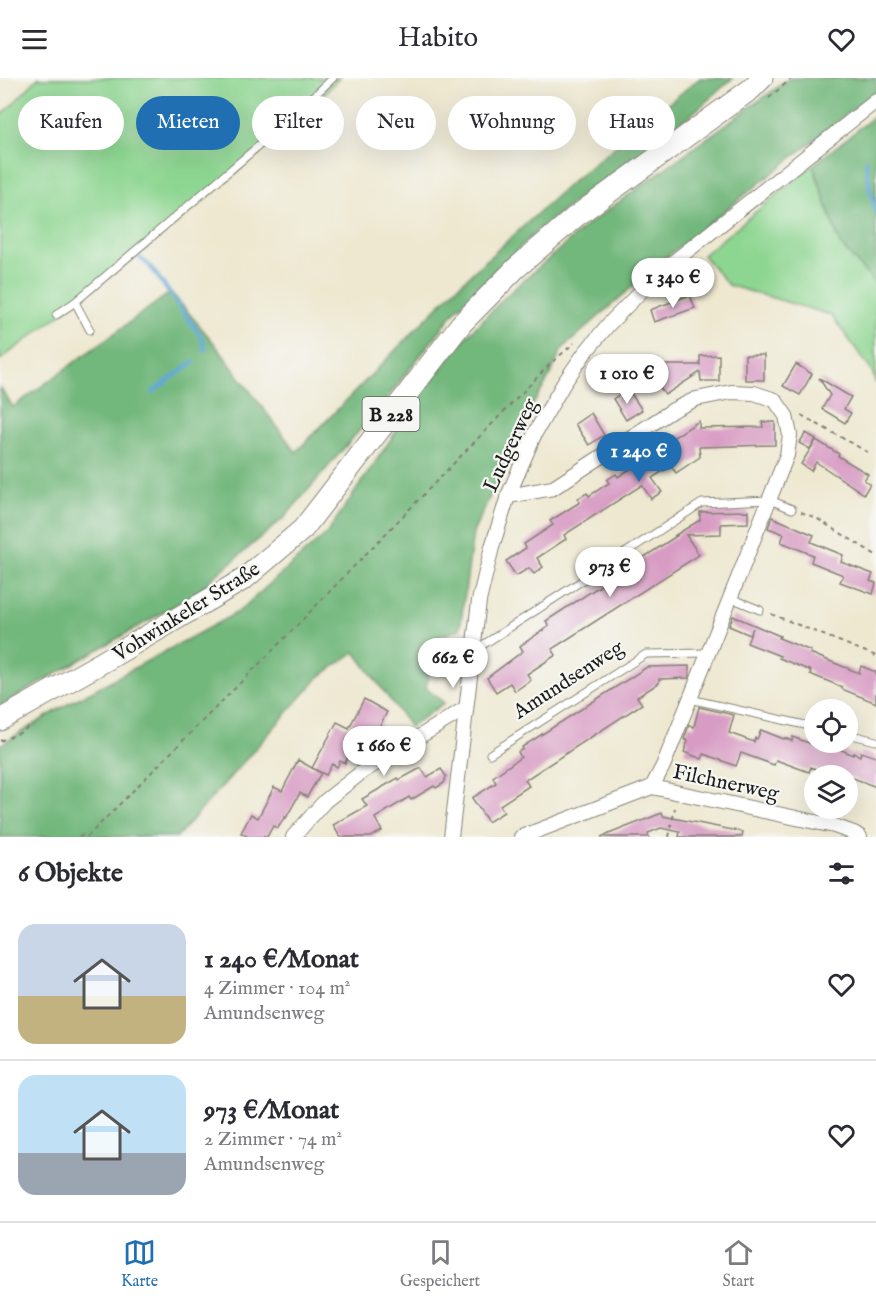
<!DOCTYPE html>
<html lang="de">
<meta charset="utf-8">
<style>
:root{--surface:#fff;--page:#f7f7f7;--text:#2b2b33;--muted:#7c7c81;--line:#e1e1e2;--accent:#1f6fb2}
body{margin:0;font-family:"IM FELL English",serif;background:var(--page);color:var(--text);height:100vh;display:flex;flex-direction:column;font-size:22px;white-space:nowrap}
*{box-sizing:border-box;margin:0}
p{font-size:20px;color:var(--muted)}
.icon{flex:none;width:33px;height:33px;fill:none;stroke:currentColor;stroke-width:2;stroke-linecap:round;stroke-linejoin:round}
.map{position:relative;height:759px;overflow:hidden}
.side{display:flex;flex-direction:column;background:var(--surface);flex:1}
.side>*{flex:none}
.hud{position:absolute;left:18px;top:18px;width:840px;height:54px;display:flex;gap:12px}
.fabs{position:absolute;left:804px;top:621px;display:grid;gap:12px}
.fabs a{display:grid;place-items:center;width:54px;height:54px;border-radius:50%;background:var(--surface);box-shadow:0 6px 24px #0002;font-size:30px}
.price{position:absolute;translate:-50% -51px;padding:0 14px;border-radius:21px;background:#fff;color:#222;font-size:20px;line-height:39px;filter:drop-shadow(0 2px 3px #0008)}
.price::after{content:'';position:absolute;left:50%;top:36px;width:18px;height:14px;margin-left:-9px;background:inherit;clip-path:polygon(0 0,100% 0,50% 100%)}
.price.current{background:var(--accent);color:#fff}
ul{padding:0;list-style:none}
li{display:flex;align-items:center;gap:18px;height:150px;padding:0 18px}
li+li{border-top:2px solid var(--line)}
li span{display:grid;place-items:center;flex:none;width:168px;height:120px;border-radius:18px;color:#555}
li>.icon{margin-inline-start:auto}
span .icon{width:72px;height:72px;fill:#fffc;stroke-width:1}
li b{font-size:26px}
h2{display:flex;justify-content:space-between;align-items:center;height:72px;padding:0 18px;font-size:26px}
.chip{padding:0 21px;border-radius:27px;background:var(--surface);box-shadow:0 6px 24px #0002;font-size:21px;line-height:54px}
.chip.current{background:var(--accent);color:#fff}
header{display:flex;justify-content:space-between;align-items:center;height:78px;padding:0 18px;background:var(--surface);font-size:27px;font-weight:600}
.dock{display:flex;justify-content:space-around;align-items:center;height:84px;border-top:2px solid var(--line);background:var(--surface);font-size:16px;color:var(--muted)}
.dock a{display:grid;justify-items:center;gap:3px}
.dock .current{color:var(--accent)}
.map>svg:first-child{display:block}
.green{fill:#8dd691;stroke:#547956;stroke-width:1.5}
.forest{fill:#72b77b;stroke:#476a4c;stroke-width:1.5}
.lines{fill:none;stroke-linecap:round;stroke-linejoin:round}
.stream{stroke:#5ba6d3;stroke-width:4.5}
.building{fill:#d89cc4}
.lane-casing{stroke:#858276;stroke-width:9}
.street-casing{stroke:#858276;stroke-width:16}
.primary-casing{stroke:#858276;stroke-width:23}
.path{stroke:#858276;stroke-width:2;stroke-dasharray:4.5 4.5;stroke-linecap:butt}
.lane{stroke:#fff;stroke-width:7}
.street{stroke:#fff;stroke-width:14}
.primary{stroke:#fff;stroke-width:21}
.labels{text-anchor:middle;stroke-width:4.5;stroke-linejoin:round;paint-order:stroke}
.shield{fill:#f6f6f2;stroke:#5d5d5c;stroke-width:1.5}
.shield-label{font-size:20px;font-weight:bold;fill:#1c1c1c}
.street-label{font-size:21px;fill:#1c1c1c;stroke:#f6f6f2}
</style>
<header><svg class="icon" aria-label="menu" viewBox="0 0 24 24"><path d="M4 6h16M4 12h16M4 18h16"/></svg>Habito<svg class="icon" aria-label="heart" viewBox="0 0 24 24"><path d="M12 20l-8-8c-3-5 5-10 8-4 3-6 11-1 8 4z"/></svg></header>
<div class="map">
<svg width="876" height="759" viewBox="0 0 876 759">
<rect width="100%" height="100%" fill="#f6f6f2"/>
<filter id="ink" filterUnits="userSpaceOnUse"><feTurbulence type="fractalNoise" baseFrequency=".0167" numOctaves="2"/><feDisplacementMap in="SourceGraphic" scale="12" xChannelSelector="R" yChannelSelector="G"/><feConvolveMatrix kernelMatrix="1 2 1 2 8 2 1 2 1" color-interpolation-filters="sRGB"/></filter>
<filter id="wash" filterUnits="userSpaceOnUse"><feTurbulence type="fractalNoise" baseFrequency=".008" numOctaves="4" result="noise"/><feDisplacementMap in="SourceGraphic" scale="24" xChannelSelector="R" yChannelSelector="G"/><feGaussianBlur stdDeviation="1.35" result="paint"/><feColorMatrix in="noise" values="0 0 0 0 0 0 0 0 0 0 0 0 0 0 0 0 0 1.4 0 .05"/><feComposite in="paint" operator="in"/></filter>
<g filter="url(#wash)">
<rect width="100%" height="100%" fill="#eee8d0"/>
<!-- green -->
<g class="green">
<polygon points="38,0 339,0 305,37 145,172 0,282 0,39"/>
<polygon points="813,87 840,166 876,206 876,306 872,293 831,237 728,207 703,177"/>
</g>
<!-- forest -->
<g class="forest">
<polygon points="700,0 733,0 693,35 540,150 456,232 383,325 284,440 190,519 0,628 0,309 13,329 171,214 214,265 296,374 457,209 574,102"/>
<polygon points="790,0 876,0 876,13 665,180 562,271 550,298 529,333 473,455 460,551 435,560 426,610 444,625 410,649 355,574 318,600 177,759 0,759 0,667 66,627 238,534 327,455 425,311 466,259 507,217 587,147"/>
<polygon points="876,37 876,206 840,166 813,87"/>
</g>
<g class="lines">
<!-- stream -->
<g class="stream">
<polyline points="866,83 870,112 876,135"/>
<polyline points="140,180 150,188 202,260 205,272"/>
<polyline points="153,314 193,284"/>
</g>
</g>
<g id="blocks">
<!-- building -->
<g class="building">
<polygon points="690,217 695,230 654,244 650,232"/>
<polygon points="719,277 719,303 701,303 700,294 665,317 651,296 665,287 700,287 700,278"/>
<rect x="745" y="277" width="19" height="25"/>
<polygon points="796,286 812,296 800,317 783,308"/>
<polygon points="819,300 851,319 844,331 851,335 845,345 822,331 830,317"/>
<polygon points="628,311 642,332 626,342 613,321"/>
<polygon points="591,335 604,357 589,367 575,346"/>
<polygon points="699,343 699,350 763,349 762,344 775,344 775,367 699,369 700,379 676,395 671,388 652,400 662,414 651,421 642,407 564,457 566,461 537,480 543,489 534,496 529,490 516,498 506,483 526,470 524,466 553,447 550,443 580,424 577,421 587,415 589,418 609,405 607,402 616,396 618,399 638,386 636,383 645,377 648,381 668,367 666,364"/>
<polygon points="806,355 816,361 810,371 799,365"/>
<polygon points="816,362 839,376 838,378 868,396 864,402 870,406 864,416 816,384 811,393 801,386"/>
<polygon points="748,433 748,445 721,446 721,456 686,457 699,477 552,571 556,577 527,596 531,602 515,613 510,605 496,614 487,600 523,573 520,568 549,548 546,543 678,457 674,458 700,442 700,434"/>
<polygon points="772,439 814,457 811,464 843,477 841,484 873,496 870,503 876,505 873,516 840,504 843,497 811,484 813,477 781,464 784,456 768,450"/>
<polygon points="733,538 780,558 779,560 811,573 810,575 859,595 861,588 876,594 876,625 842,611 842,609 810,596 811,593 779,580 780,578 747,565 753,550 750,557 729,548"/>
<polygon points="689,588 689,600 659,601 659,605 637,619 642,626 525,702 529,708 500,727 504,734 488,744 472,720 496,705 493,699 521,679 518,674 523,671 522,669 647,589"/>
<polygon points="364,621 387,634 372,663 371,662 368,668 357,662 345,685 340,683 337,689 332,686 326,697 312,690 337,644 349,650"/>
<polygon points="699,629 734,637 729,655 754,664 755,660 757,661 761,652 784,661 785,660 792,663 793,659 819,669 819,667 826,670 828,666 853,677 854,675 860,678 861,674 876,679 876,709 848,698 832,698 811,689 809,694 776,682 774,687 741,675 736,688 704,676 702,681 684,674 688,663 684,661 689,647 694,649"/>
<polygon points="298,682 321,695 307,719 300,715 286,740 285,739 278,750 273,748 267,759 248,759 241,755 251,736 258,740 274,709 282,713"/>
<polygon points="421,690 427,699 441,691 446,698 444,705 436,710 434,708 411,722 409,719 375,740 382,753 371,759 340,759 333,747 367,728 362,721 398,700 399,702"/>
<polygon points="662,735 663,738 743,754 742,759 679,759 680,754 661,750 648,755 649,759 601,759"/>
</g>
</g>
</g>
<g filter="url(#ink)">
<use href="#blocks" fill-opacity="0" stroke="#858276" stroke-width="1.5"/>
<g class="lines">
<defs>
<g id="lane">
<polyline points="56,237 75,224"/>
<polyline points="90,252 75,224 282,48 333,0"/>
<polyline points="731,520 760,532"/>
<polyline points="475,572 702,425 770,422 792,431"/>
<polyline points="690,621 814,649"/>
<polyline points="848,656 876,663"/>
<polyline points="490,676 646,576 709,575"/>
</g>
<g id="street">
<polyline points="508,418 553,410 673,332 696,321 731,314 754,315 775,322 786,338 790,357 787,377 690,621 663,688 652,709 521,759"/>
<polyline points="652,709 834,748 854,755 860,759"/>
<polyline points="293,759 325,723 362,694 466,630"/>
<polyline points="451,759 479,523 492,469 508,418 535,355 564,305 584,276 608,247 657,197 876,23"/>
</g>
<polyline id="primary" points="0,642 101,585 244,501 303,451 461,246 515,191 575,139 751,11 762,0"/>
</defs>
<!-- lane casing -->
<use href="#lane" class="lane-casing"/>
<!-- street casing -->
<use href="#street" class="street-casing"/>
<!-- primary casing -->
<use href="#primary" class="primary-casing"/>
<!-- path -->
<g class="path">
<polyline points="769,20 792,0"/>
<polyline points="801,337 871,376"/>
<polyline points="801,434 816,440 876,477"/>
<polyline points="771,536 876,578"/>
<polyline points="0,663 22,654 32,646"/>
<polyline points="79,759 87,756"/>
<polyline points="87,759 272,573 549,287 574,265"/>
<polyline points="669,759 675,730"/>
</g>
<!-- lane -->
<use href="#lane" class="lane"/>
<!-- street -->
<use href="#street" class="street"/>
<!-- primary -->
<use href="#primary" class="primary"/>
</g>
</g>
<g class="labels">
<!-- shield labels -->
<rect class="shield" x="362.5" y="319" width="57" height="34" rx="4.5"/>
<g class="shield-label">
<text x="391" y="343">B 228</text>
</g>
<!-- street labels -->
<g class="street-label">
<text transform="translate(510 367) rotate(-65)" y="7">Ludgerweg</text>
<text transform="translate(186 533) rotate(-32)" y="7">Vohwinkeler Straße</text>
<text transform="translate(568 601) rotate(-33)" y="7">Amundsenweg</text>
<text transform="translate(726 704) rotate(12)" y="7">Filchnerweg</text>
</g>
</g>
</svg>
<div class="fabs">
<a><svg class="icon" aria-label="locate" viewBox="0 0 24 24"><circle cx="12" cy="12" r="6"/><path d="M12 2v4M12 18v4M2 12h4M18 12h4"/></svg></a>
<a><svg class="icon" aria-label="layers" viewBox="0 0 24 24"><path d="M12 4l9 5-9 5-9-5zM3 14l9 5 9-5"/></svg></a>
</div>
<b class="price" style="left:673px;top:231px">1 340 €</b>
<b class="price" style="left:627px;top:327px">1 010 €</b>
<b class="price current" style="left:639px;top:405px">1 240 €</b>
<b class="price" style="left:610px;top:520px">973 €</b>
<b class="price" style="left:453px;top:611px">662 €</b>
<b class="price" style="left:384px;top:699px">1 660 €</b>
<div class="hud">
<a class="chip">Kaufen</a>
<a class="chip current">Mieten</a>
<a class="chip">Filter</a>
<a class="chip">Neu</a>
<a class="chip">Wohnung</a>
<a class="chip">Haus</a>
</div>
</div>
<section class="side">
<h2>6 Objekte<svg class="icon" aria-label="filters" viewBox="0 0 24 24"><path d="M4 7h16M4 17h16"/><circle cx="9" cy="7" r="2"/><circle cx="15" cy="17" r="2"/></svg></h2>
<ul>
<li><span style="background:linear-gradient(#c9d6e8 60%,#c2b280 0)"><svg class="icon" aria-label="home" viewBox="0 0 24 24"><path d="M3 11l9-7 9 7M6 9v11h12V9"/></svg></span><div><b>1 240 €/Monat</b><p>4 Zimmer · 104 m²</p><p>Amundsenweg</p></div><svg class="icon" aria-label="heart" viewBox="0 0 24 24"><path d="M12 20l-8-8c-3-5 5-10 8-4 3-6 11-1 8 4z"/></svg></li>
<li><span style="background:linear-gradient(#bfe0f5 65%,#9aa5b1 0)"><svg class="icon" aria-label="home" viewBox="0 0 24 24"><path d="M3 11l9-7 9 7M6 9v11h12V9"/></svg></span><div><b>973 €/Monat</b><p>2 Zimmer · 74 m²</p><p>Amundsenweg</p></div><svg class="icon" aria-label="heart" viewBox="0 0 24 24"><path d="M12 20l-8-8c-3-5 5-10 8-4 3-6 11-1 8 4z"/></svg></li>
</ul>
</section>
<nav class="dock">
<a class="current"><svg class="icon" aria-label="map" viewBox="0 0 24 24"><path d="M3 6l6-2 6 2 6-2v14l-6 2-6-2-6 2zM9 4v14M15 6v14"/></svg>Karte</a>
<a><svg class="icon" aria-label="saved" viewBox="0 0 24 24"><path d="M7 4h10v16l-5-4-5 4z"/></svg>Gespeichert</a>
<a><svg class="icon" aria-label="home" viewBox="0 0 24 24"><path d="M3 11l9-7 9 7M6 9v11h12V9"/></svg>Start</a>
</nav>
